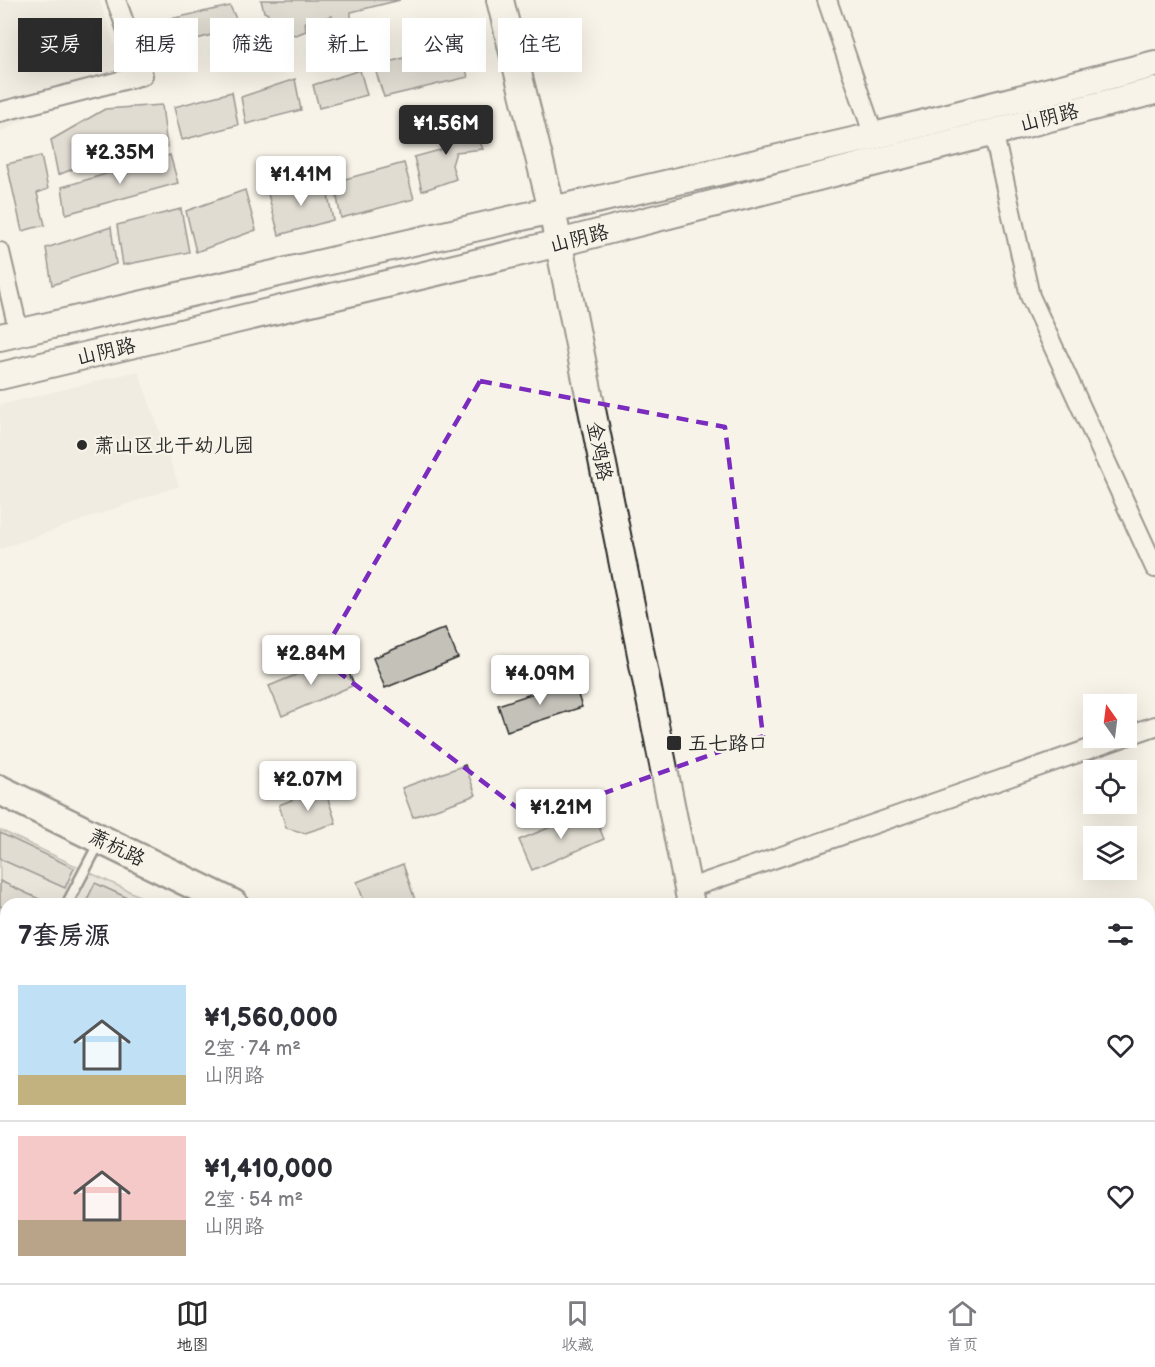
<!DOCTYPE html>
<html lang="zh">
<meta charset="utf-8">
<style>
:root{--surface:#fff;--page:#f2f2f3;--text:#2b2b33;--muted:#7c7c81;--line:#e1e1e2;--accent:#2b2b2b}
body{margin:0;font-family:"Balsamiq Sans","LXGW WenKai TC",sans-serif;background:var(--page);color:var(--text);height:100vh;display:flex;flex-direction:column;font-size:22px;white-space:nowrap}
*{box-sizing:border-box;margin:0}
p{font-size:20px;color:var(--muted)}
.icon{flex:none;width:33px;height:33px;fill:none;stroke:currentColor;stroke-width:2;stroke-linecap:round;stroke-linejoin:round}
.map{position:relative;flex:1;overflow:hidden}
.details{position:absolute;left:0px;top:898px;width:1155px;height:386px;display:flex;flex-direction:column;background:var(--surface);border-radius:18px 18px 0 0;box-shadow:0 6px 24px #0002}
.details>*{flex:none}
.hud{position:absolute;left:18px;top:18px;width:600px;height:54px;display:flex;gap:12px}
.needle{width:39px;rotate:346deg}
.buttons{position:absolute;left:1083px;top:694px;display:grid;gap:12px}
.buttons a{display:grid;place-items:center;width:54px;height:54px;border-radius:0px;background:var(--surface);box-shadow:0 6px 24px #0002;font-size:30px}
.price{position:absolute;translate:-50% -51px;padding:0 14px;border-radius:6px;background:#fff;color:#222;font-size:20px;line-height:39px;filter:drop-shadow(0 2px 3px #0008)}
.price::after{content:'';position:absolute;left:50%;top:36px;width:18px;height:14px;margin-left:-9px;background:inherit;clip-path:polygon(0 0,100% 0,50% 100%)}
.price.current{background:var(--accent);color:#fff}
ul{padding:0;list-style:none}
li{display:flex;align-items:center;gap:18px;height:150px;padding:0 18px}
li+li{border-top:2px solid var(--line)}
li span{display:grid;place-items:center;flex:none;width:168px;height:120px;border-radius:0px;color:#555}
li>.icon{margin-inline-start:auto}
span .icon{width:72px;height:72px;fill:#fffc;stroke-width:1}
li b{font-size:26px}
h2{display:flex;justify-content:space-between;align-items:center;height:72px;padding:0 18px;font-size:26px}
.chip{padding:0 21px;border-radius:0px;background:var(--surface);box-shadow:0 6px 24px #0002;font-size:21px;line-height:54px}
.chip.current{background:var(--accent);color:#fff}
.dock{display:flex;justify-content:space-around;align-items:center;height:84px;border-top:2px solid var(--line);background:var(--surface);font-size:16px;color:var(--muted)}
.dock a{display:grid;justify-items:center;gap:3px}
.dock .current{color:var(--accent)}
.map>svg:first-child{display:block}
.built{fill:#e8e4da}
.green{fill:#dad6cc;stroke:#82807c;stroke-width:1.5}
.building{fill:#c4c1b9;stroke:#2b2b2b;stroke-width:1.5}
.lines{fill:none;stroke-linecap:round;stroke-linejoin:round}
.service-casing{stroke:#2b2b2b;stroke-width:14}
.minor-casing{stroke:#2b2b2b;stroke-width:22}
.secondary-casing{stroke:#2b2b2b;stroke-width:30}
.primary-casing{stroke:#2b2b2b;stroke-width:33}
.service{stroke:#f7f3e8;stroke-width:9}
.minor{stroke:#f7f3e8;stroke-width:18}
.secondary{stroke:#f7f3e8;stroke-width:26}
.primary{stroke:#f7f3e8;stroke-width:28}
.marked{fill:none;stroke:#7b2cbf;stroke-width:4.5;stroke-dasharray:12 8;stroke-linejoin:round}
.poi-dot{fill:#2b2b2b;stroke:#f7f3e8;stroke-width:2}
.labels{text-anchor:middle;stroke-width:4.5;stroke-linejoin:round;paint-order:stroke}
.street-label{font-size:20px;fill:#2b2b2b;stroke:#f7f3e8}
.poi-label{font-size:20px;fill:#2b2b2b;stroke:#f7f3e8;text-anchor:start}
</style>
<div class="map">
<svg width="1155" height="1283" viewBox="0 0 1155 1283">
<rect width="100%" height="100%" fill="#f7f3e8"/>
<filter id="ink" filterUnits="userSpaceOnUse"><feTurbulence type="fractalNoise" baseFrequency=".0167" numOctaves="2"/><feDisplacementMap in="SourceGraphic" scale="12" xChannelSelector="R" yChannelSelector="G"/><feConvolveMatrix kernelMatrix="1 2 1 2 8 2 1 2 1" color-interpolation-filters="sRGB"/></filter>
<g filter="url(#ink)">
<!-- built -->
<g class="built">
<polygon points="0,0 99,0 123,68 0,132"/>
<polygon points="138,371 179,486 0,549 0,405"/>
<polygon points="417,1278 945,1278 956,1283 414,1283"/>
</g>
<!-- green -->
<polygon class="green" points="0,830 156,904 6,904 6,1278 291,1278 289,1283 0,1283"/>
<!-- building -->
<g class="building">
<polygon points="261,0 400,0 351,12 351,21 334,25 332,16 305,22 306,31 296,35 286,33 286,25 272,28 268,26 268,14 264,12"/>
<polygon points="230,6 240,27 172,46 165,20"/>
<polygon points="459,43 468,77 384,97 374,66"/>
<polygon points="360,70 367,95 319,108 313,85"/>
<polygon points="295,79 301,110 246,124 241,97"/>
<polygon points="232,92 238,125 182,140 174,107"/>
<polygon points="162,105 167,147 111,154 58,175 51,140 105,109"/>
<polygon points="471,121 483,149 456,152 452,165 456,179 422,191 414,157 444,149 441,131"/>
<polygon points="170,155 178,183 66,214 62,187"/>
<polygon points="41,156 48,189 37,193 45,225 22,231 7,164"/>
<polygon points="404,163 414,199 341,218 334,182"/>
<polygon points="325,180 333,220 279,235 268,194"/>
<polygon points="245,190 256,230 196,252 186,211"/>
<polygon points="181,209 189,252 123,265 117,225"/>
<polygon points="111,227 116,264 52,285 46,248"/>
<polygon points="445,628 458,658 385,688 373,658"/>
<polygon points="342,656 354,685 282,716 269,686"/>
<polygon points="573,680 582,707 507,731 498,705"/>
<polygon points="465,765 476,795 413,817 402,788"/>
<polygon points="324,787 336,823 305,833 286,828 279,805"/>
<polygon points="592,810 604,839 532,870 519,840"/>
<polygon points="0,833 74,868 65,888 0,859"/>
<polygon points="403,864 415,900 399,904 365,904 357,882"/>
<polygon points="0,881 50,904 6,904 6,909 0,906"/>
<polygon points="95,883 141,904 85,904"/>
<polygon points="0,933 6,936 6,961 0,958"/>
<polygon points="0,982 6,985 6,1010 0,1007"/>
<polygon points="6,1178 6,1226 0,1224 0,1191"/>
<polygon points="39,1278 144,1278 142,1283 36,1283"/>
<polygon points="172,1278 270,1278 267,1283 183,1283"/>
</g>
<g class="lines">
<defs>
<g id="service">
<polyline points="67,904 99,843"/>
<polyline points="0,1041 6,1029"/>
<polyline points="21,1283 23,1278"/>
<polyline points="146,1283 149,1278"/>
</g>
<g id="minor">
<polyline points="827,0 874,136"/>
<polyline points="0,112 143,75 116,0"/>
<polyline points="993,131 1030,296 1155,568"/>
<polyline points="0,252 19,333"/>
<polyline points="1126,736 1155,726"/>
<polyline points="687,889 1121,738"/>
</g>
<g id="secondary">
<polyline points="500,0 552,210 691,904"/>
<polyline points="0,337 874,136 1155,64"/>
<polyline points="0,376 559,243 1155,91"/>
</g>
<g id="primary">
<polyline points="0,790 233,904"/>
<polyline points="1065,1278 1076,1283"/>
<polyline points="1105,1278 1115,1283"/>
</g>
</defs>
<!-- service casing -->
<use href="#service" class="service-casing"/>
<!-- minor casing -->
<use href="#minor" class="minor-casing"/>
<!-- secondary casing -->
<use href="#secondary" class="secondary-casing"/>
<!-- primary casing -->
<use href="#primary" class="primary-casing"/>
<!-- service -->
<use href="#service" class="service"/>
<!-- minor -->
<use href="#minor" class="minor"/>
<!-- secondary -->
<use href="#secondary" class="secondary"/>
<!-- primary -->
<use href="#primary" class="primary"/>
</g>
</g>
<!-- marked area -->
<path d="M0 0H1155V1283H0ZM 480,381 L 725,427 L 763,736 L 532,819 L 320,658 Z" fill="#f7f3e8" fill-opacity=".55" fill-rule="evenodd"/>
<path class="marked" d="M 480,381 L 725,427 L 763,736 L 532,819 L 320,658 Z"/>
<!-- markers -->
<g class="poi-dot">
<circle cx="82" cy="445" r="6"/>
<rect x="666" y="735" width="16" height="16" rx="3"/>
</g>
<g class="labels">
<!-- street labels -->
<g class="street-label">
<text transform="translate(1049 117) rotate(-14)" y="7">山阴路</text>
<text transform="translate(579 238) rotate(-14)" y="7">山阴路</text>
<text transform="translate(106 351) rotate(-13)" y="7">山阴路</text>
<text transform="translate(600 451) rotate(79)" y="7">金鸡路</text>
<text transform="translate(117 847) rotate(26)" y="7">萧杭路</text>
</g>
<!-- poi labels -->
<g class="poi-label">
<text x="94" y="452">萧山区北干幼儿园</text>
<text x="688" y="750">五七路口</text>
</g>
</g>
</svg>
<div class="buttons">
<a><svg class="needle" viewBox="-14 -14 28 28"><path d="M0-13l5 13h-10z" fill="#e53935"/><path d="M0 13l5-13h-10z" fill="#7c7c81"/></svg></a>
<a><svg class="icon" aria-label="locate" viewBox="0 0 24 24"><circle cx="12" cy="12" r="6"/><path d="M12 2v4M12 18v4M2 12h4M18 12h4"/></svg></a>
<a><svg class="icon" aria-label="layers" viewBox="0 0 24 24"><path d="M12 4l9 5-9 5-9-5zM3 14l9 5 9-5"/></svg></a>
</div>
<b class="price current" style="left:446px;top:156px">¥1.56M</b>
<b class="price" style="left:120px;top:185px">¥2.35M</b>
<b class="price" style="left:301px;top:207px">¥1.41M</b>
<b class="price" style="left:311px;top:686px">¥2.84M</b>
<b class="price" style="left:540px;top:706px">¥4.09M</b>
<b class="price" style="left:308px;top:812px">¥2.07M</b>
<b class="price" style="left:561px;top:840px">¥1.21M</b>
<div class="hud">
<a class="chip current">买房</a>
<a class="chip">租房</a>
<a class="chip">筛选</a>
<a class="chip">新上</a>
<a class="chip">公寓</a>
<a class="chip">住宅</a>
</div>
<section class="details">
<h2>7套房源<svg class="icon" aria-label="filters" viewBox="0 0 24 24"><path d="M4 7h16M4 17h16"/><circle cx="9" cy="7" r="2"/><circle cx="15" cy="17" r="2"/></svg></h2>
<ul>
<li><span style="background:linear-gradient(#bfe0f5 75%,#c2b280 0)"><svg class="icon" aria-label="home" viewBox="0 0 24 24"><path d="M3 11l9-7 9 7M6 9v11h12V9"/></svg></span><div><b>¥1,560,000</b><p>2室 · 74 m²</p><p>山阴路</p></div><svg class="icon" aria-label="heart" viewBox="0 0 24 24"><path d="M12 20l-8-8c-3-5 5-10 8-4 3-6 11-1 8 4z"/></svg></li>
<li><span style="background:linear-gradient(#f6c9c9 70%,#b9a48a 0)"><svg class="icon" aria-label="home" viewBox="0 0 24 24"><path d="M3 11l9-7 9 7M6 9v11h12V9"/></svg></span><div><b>¥1,410,000</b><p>2室 · 54 m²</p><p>山阴路</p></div><svg class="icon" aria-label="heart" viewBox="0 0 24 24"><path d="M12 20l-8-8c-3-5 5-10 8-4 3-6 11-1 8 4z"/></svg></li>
</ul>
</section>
</div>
<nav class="dock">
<a class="current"><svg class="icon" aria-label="map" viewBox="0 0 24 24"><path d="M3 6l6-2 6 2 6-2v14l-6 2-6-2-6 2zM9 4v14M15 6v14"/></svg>地图</a>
<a><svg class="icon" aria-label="saved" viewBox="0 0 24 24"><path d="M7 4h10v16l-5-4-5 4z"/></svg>收藏</a>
<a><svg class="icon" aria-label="home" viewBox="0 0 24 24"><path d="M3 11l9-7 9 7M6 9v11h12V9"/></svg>首页</a>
</nav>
